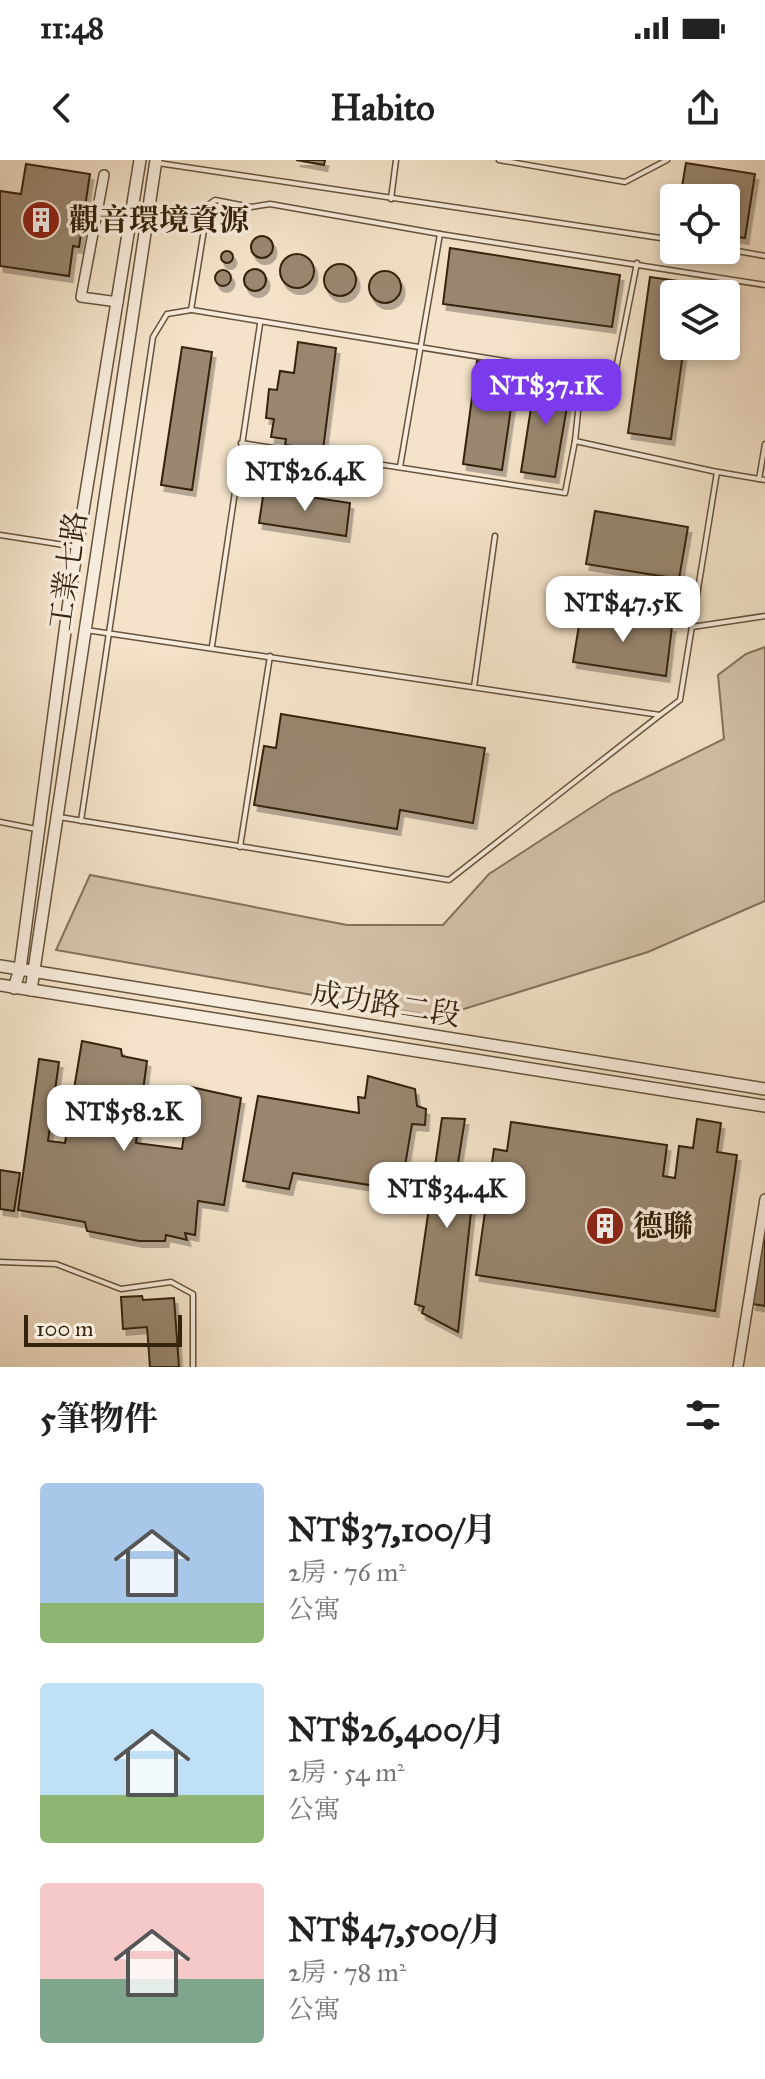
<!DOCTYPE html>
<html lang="zh-TW">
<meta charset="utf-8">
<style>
:root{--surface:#fff;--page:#f2f2f2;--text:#222;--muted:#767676;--accent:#7c3aed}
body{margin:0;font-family:"IM FELL Great Primer","Noto Serif TC",serif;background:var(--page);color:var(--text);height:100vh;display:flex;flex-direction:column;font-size:30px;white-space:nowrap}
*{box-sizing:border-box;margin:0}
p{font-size:26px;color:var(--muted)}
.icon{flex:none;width:44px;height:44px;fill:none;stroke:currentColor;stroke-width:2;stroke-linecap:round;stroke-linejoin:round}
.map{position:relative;height:1207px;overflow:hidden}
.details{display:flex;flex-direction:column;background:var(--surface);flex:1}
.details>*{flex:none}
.fabs{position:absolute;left:660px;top:24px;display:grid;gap:16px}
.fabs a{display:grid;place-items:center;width:80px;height:80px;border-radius:8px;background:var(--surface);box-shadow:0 4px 12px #0003;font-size:40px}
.scale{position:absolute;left:24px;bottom:20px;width:158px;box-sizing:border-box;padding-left:8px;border:4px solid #36230c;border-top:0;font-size:22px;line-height:28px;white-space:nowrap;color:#36230c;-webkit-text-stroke:6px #f8eddd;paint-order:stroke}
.price{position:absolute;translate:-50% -68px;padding:0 18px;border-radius:16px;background:#fff;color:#222;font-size:26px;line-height:52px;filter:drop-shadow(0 2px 4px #0008)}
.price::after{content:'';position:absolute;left:50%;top:48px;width:24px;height:18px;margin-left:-12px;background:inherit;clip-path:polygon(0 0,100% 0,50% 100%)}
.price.active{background:var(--accent);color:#fff}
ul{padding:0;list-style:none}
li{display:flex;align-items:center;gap:24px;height:200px;padding:0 40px}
li span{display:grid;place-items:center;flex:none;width:224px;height:160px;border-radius:8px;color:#555}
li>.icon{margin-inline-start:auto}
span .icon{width:96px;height:96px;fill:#fffc;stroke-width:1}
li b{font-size:34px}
h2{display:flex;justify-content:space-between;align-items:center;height:96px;padding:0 40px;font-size:34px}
.status{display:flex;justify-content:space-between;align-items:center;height:56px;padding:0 40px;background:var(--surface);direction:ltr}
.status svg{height:22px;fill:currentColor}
header{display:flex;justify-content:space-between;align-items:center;height:104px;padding:0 40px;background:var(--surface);font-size:36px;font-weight:800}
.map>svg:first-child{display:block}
.green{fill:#d4c2aa;stroke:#85725b;stroke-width:2}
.building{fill:#99876f;stroke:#36230c;stroke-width:2;filter:url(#shadow)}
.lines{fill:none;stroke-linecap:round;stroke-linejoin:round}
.service-casing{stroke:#66533c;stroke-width:7}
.minor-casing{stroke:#66533c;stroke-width:12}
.tertiary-casing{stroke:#66533c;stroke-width:14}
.service{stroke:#f8eddd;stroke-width:4}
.minor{stroke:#f8eddd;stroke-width:9}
.tertiary{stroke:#f8eddd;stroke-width:11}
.labels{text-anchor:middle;stroke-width:7;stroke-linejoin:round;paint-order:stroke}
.poi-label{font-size:30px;font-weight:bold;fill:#36230c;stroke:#f8eddd;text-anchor:start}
.street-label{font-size:30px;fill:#36230c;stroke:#f8eddd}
</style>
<div class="status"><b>11:48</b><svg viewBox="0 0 49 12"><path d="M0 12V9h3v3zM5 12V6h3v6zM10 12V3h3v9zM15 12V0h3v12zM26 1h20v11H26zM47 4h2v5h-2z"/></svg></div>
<header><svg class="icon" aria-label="back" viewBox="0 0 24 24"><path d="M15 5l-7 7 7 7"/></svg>Habito<svg class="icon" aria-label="share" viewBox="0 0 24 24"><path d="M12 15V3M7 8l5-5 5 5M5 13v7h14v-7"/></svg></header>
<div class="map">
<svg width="765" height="1207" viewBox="0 0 765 1207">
<defs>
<filter id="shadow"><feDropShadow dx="3.5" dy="6" stdDeviation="0" flood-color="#0004"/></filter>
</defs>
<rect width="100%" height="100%" fill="#f4e3ca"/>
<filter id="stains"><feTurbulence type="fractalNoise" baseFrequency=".0025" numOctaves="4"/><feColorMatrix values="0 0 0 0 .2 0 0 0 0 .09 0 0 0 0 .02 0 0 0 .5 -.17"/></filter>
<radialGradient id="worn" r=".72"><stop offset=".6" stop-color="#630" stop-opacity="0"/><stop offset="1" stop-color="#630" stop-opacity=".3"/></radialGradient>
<!-- green -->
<polygon class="green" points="765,487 765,741 648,792 438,857 56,790 90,715 347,765 443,765 489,714 612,634 724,579 718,515 746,494"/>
<!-- building -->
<g class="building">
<polygon points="296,0 325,0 324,5"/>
<polygon points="686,3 755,14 745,78 726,75 726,38 680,38"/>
<polygon points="26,4 90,14 79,87 73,86 69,116 0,106 0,31 21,34"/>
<circle cx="262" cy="87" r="11"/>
<polygon points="450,88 620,115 612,167 443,144"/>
<circle cx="227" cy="97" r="6"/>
<circle cx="297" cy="111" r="17"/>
<circle cx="340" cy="120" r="16"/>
<circle cx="255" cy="120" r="11"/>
<circle cx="223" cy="118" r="8"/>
<circle cx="385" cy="127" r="16"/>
<polygon points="650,117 693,123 692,134 674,134 674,186 684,186 671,279 628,273"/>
<polygon points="298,182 336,188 323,290 285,285 286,279 271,277 274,259 266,258 269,229 277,230 280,211 294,213"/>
<polygon points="182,187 212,192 192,330 161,325"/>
<polygon points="477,201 517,207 502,310 463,304"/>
<polygon points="536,216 571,223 555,317 521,312"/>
<polygon points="264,330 350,343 346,376 259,363"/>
<polygon points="595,351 688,367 679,419 586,404"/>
<polygon points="581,453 672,466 666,516 573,502"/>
<polygon points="281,554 485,588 473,663 400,650 397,669 254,645 264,586 276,588"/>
<polygon points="82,881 121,889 122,896 147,901 136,983 182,989 191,927 241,938 224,1045 198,1041 195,1075 185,1073 187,1080 166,1075 165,1081 139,1081 87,1071 85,1062 18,1050 39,899 59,902 48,981 65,983"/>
<polygon points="368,916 415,929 417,946 426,949 425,965 412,964 401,1030 293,1013 289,1029 243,1021 258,936 359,953 358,937 365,938"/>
<polygon points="442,958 465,959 458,1003 476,1006 458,1172 422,1153 424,1147 415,1144"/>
<polygon points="697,959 721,963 717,992 737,995 715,1151 476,1115 494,989 507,991 511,962 667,985 663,1016 675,1018 679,986 693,988"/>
<polygon points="0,1010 20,1013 14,1051 0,1049"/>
<polygon points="765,1063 765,1146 752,1144"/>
<polygon points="142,1136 143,1140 174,1138 179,1207 150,1207 147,1167 123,1169 121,1137"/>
</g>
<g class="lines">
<defs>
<g id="service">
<polyline points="499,0 625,22 667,0"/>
<polyline points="158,3 674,80"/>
<polyline points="391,39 396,0"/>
<polyline points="726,89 765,96"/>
<polyline points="192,150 603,217 615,214 637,103"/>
<polyline points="241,283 565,333 575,281"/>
<polyline points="765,284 759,319 765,320"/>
<polyline points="400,307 440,74 765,125"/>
<polyline points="718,312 759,319"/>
<polyline points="0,375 77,387"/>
<polyline points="692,467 765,456"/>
<polyline points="86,470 660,555 680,540 717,312 575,281 582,213"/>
<polyline points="212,486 260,164"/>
<polyline points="474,527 495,376"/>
<polyline points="59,657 449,720 660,555"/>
<polyline points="81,661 153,177 167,154 191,150 208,45 215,40 251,47 270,44 440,74"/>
<polyline points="0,662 36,669"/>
<polyline points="240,687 270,496"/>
<polyline points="0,1102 56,1104 121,1129 171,1122 193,1134 193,1207"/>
</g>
<g id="minor">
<polyline points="104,15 81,137 118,142"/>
<polyline points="738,1207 765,1039"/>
</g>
<g id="tertiary">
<polyline points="0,806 765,929"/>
<polyline points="0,825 765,946"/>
<polyline points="14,828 20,809 72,419 140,0"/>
<polyline points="31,830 156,0"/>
</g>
</defs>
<!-- service casing -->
<use href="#service" class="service-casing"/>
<!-- minor casing -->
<use href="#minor" class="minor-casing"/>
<!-- tertiary casing -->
<use href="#tertiary" class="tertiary-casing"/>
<!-- service -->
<use href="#service" class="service"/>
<!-- minor -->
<use href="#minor" class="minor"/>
<!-- tertiary -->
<use href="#tertiary" class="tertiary"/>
</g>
<!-- icons -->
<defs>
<symbol id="building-disc" viewBox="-11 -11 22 22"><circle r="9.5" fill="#8f2418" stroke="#f8eddd"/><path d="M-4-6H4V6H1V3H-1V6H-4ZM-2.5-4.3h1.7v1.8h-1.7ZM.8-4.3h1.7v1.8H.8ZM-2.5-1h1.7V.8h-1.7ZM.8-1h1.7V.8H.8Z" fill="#fff"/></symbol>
</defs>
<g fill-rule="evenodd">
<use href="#building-disc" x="19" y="38" width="44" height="44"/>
<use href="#building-disc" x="583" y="1044" width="44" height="44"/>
</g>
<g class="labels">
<!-- poi labels -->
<g class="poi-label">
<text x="69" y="70">觀音環境資源</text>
<text x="633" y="1076">德聯</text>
</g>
<!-- street labels -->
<g class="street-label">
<text transform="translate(68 411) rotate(-82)" y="10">工業七路</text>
<text transform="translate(386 844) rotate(9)" y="10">成功路二段</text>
</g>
</g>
<rect width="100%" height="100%" filter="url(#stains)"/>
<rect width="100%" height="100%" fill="url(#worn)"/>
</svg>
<div class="fabs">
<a><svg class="icon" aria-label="locate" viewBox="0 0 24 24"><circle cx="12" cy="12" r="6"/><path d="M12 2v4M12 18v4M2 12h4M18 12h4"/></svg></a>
<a><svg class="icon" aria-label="layers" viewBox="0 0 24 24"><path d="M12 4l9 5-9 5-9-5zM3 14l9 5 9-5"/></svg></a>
</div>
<div class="scale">100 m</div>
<b class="price active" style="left:546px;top:267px">NT$37.1K</b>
<b class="price" style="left:305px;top:353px">NT$26.4K</b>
<b class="price" style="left:623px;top:484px">NT$47.5K</b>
<b class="price" style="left:124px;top:993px">NT$58.2K</b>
<b class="price" style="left:447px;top:1070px">NT$34.4K</b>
</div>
<section class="details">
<h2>5筆物件<svg class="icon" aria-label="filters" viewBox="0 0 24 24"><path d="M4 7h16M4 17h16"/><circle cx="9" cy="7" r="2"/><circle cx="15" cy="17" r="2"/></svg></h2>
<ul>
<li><span style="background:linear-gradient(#a9c7e8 75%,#8fb573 0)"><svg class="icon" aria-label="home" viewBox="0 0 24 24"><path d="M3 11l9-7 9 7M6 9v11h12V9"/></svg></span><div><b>NT$37,100/月</b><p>2房 · 76 m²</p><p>公寓</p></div></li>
<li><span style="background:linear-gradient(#bfe0f5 70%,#8fb573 0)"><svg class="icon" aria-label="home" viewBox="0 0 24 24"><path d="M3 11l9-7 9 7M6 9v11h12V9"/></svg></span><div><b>NT$26,400/月</b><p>2房 · 54 m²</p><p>公寓</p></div></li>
<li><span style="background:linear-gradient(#f6c9c9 60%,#7fa58c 0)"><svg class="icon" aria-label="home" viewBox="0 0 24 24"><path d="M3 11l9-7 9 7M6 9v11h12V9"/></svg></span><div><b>NT$47,500/月</b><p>2房 · 78 m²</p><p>公寓</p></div></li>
</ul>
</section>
